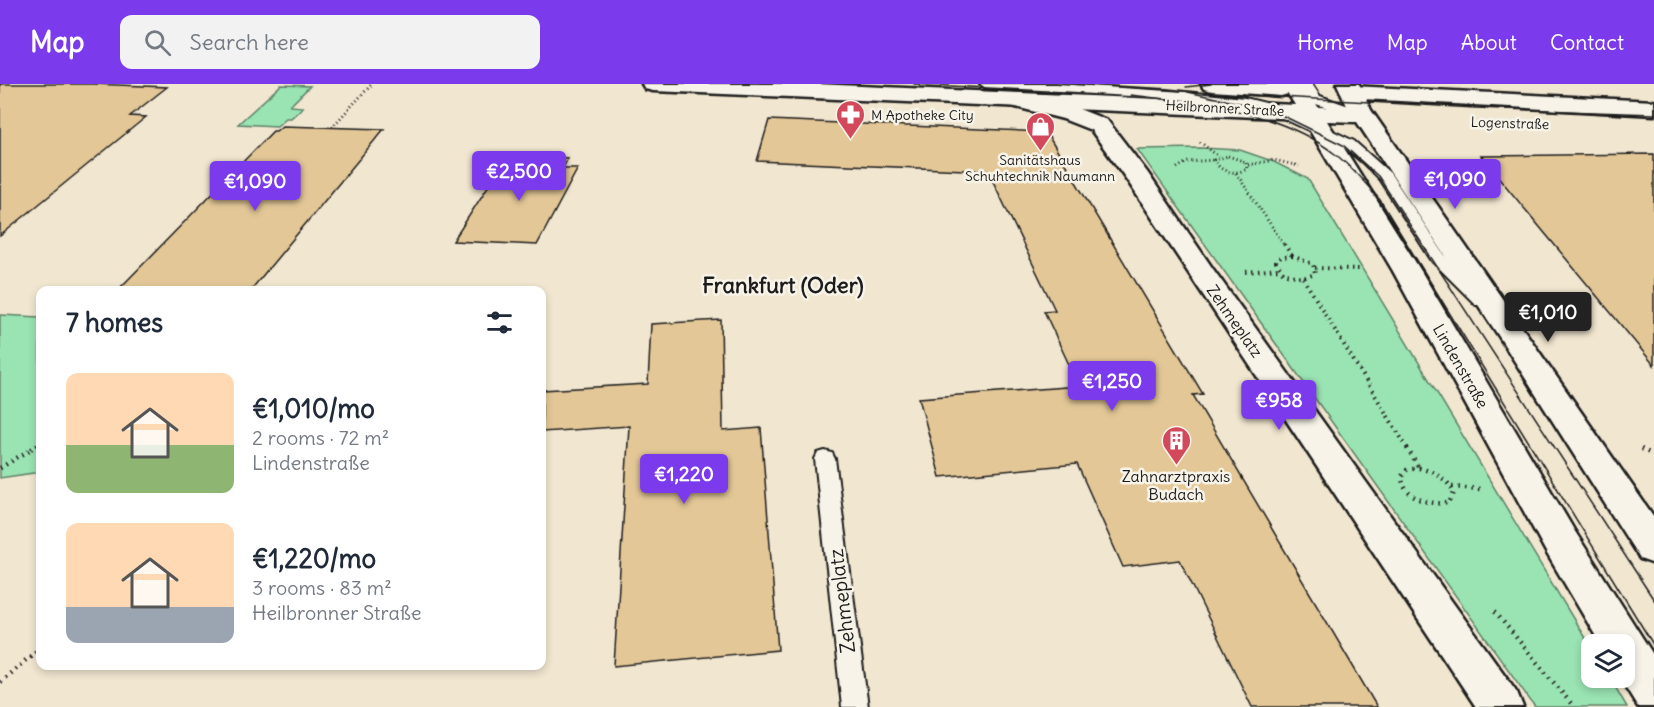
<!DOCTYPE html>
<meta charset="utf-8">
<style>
:root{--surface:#fff;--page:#f2f2f3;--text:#1f2937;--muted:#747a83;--accent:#7c3aed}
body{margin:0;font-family:Delius,sans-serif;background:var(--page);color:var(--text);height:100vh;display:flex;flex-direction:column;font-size:22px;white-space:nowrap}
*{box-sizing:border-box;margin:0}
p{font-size:20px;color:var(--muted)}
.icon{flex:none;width:33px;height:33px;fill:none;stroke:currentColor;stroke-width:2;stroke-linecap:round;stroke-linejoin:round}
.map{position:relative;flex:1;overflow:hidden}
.side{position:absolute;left:36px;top:202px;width:510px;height:384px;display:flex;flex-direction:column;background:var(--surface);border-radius:12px;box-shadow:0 3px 9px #0003}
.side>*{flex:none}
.buttons{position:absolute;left:1581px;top:550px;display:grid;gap:12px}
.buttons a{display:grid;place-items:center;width:54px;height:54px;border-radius:12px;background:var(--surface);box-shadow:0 3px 9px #0003;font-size:30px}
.price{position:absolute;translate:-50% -51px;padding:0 14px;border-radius:6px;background:var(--accent);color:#fff;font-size:20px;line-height:39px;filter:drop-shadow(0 2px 3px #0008)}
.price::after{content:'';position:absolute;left:50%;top:36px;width:18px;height:14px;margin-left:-9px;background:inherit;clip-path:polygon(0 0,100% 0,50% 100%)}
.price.current{background:#222;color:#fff}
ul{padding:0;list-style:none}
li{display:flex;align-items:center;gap:18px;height:150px;padding:0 30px}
li span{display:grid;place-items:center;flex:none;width:168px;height:120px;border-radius:12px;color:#555}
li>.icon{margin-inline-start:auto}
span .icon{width:72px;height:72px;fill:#fffc;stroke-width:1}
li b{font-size:26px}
h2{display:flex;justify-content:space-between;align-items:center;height:72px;padding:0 30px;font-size:26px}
header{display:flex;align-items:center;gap:36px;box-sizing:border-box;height:84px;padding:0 30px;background:var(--accent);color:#fff}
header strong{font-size:28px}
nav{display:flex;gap:33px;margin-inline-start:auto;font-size:21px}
.search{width:420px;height:54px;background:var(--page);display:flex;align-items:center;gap:15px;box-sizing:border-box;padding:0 21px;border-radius:12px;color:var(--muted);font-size:22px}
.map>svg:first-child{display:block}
.green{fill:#9ae3b2;stroke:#5b8067;stroke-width:1.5}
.building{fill:#e3c797;stroke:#1c1c1c;stroke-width:1.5}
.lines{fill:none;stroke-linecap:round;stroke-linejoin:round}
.service-casing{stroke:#1c1c1c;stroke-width:4}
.minor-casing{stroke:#1c1c1c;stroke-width:5}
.tertiary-casing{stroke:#1c1c1c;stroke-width:5}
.path-far2{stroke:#1c1c1c;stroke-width:3;stroke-dasharray:1 3;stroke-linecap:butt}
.path-far1{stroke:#1c1c1c;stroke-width:4;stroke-dasharray:1.5 4.5;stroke-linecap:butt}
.path{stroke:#1c1c1c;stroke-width:4.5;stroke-dasharray:1.5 5;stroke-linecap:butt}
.service{fill:#f7f3e8;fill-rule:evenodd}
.minor{fill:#f7f3e8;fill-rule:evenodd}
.tertiary{fill:#f7f3e8;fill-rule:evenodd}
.tram{stroke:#1c1c1c;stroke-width:1.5}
.labels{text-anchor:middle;stroke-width:5;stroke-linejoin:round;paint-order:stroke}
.far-street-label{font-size:14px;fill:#1c1c1c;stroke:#f7f3e8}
.far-poi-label{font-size:14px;fill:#1c1c1c;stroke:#f7f3e8;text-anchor:start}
.street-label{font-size:16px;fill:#1c1c1c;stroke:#f7f3e8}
.poi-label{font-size:16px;fill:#1c1c1c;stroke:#f7f3e8}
.near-street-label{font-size:20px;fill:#1c1c1c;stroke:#f7f3e8}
.district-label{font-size:22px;font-weight:bold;fill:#1c1c1c;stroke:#f7f3e8}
</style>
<header>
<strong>Map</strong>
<div class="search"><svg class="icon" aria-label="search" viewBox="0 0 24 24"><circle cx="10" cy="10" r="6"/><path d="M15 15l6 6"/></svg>Search here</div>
<nav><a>Home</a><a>Map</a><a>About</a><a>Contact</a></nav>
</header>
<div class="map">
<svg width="1654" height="623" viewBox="0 0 1654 623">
<rect width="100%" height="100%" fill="#f1e6d0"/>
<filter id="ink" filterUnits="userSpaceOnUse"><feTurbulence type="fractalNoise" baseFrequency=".0167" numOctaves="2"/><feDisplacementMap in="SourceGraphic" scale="12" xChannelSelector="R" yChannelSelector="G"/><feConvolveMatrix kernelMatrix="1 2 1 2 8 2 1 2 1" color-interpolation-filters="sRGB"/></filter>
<g filter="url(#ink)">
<!-- green -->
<g class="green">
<polygon points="281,1 310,2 290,22 303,23 291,34 286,34 277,42 238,40"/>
<polygon points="1201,64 1240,66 1272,77 1308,95 1591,564 1592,594 1610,594 1627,623 1535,623 1137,65"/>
<polygon points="0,231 40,233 40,388 0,394"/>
</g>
<!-- building -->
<g class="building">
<polygon points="0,0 93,0 167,3 130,32 146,33 0,152"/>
<polygon points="769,36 1046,48 1203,310 1193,311 1377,623 1252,623 1180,476 1123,483 1077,380 940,393 919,314 1079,302 1044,227 1055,226 988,87 757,77"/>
<polygon points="282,42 384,45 250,207 117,207 273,47 276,47"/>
<polygon points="1654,70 1654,281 1481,72"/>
<polygon points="508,71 568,74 563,84 578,84 537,161 453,157"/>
<polygon points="721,236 723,347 761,344 778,566 614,582 629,342 542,348 542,306 648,300 651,240"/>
</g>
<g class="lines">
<defs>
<g id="service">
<polygon points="980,0 1056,0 1166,6 1245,14 1282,23 1354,57 1390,89 1444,170 1491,217 1488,221 1476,221 1432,177 1379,95 1364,80 1344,63 1272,29 1245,22 1166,14 986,4"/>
<polygon points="1300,0 1312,0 1320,12 1369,29 1371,32 1364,36 1310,18"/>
<polygon points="825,367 832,369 835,375 868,623 842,623 815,375 818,369"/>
</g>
<g id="minor">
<polygon points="1352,2 1654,17 1654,31 1344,14 1341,9 1344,4"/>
<polygon points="1016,9 1079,25 1107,36 1147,88 1213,185 1517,608 1523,623 1476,623 1127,96 1091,46 1063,35 1008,21 1005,16 1008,11"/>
</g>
<polygon id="tertiary" points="642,0 815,0 1295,21 1288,10 1281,12 1212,7 1204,5 1201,0 1304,0 1318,23 1348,24 1337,0 1359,0 1371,26 1654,433 1654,480 1640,475 1498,251 1357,38 1327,37 1421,187 1574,446 1654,572 1654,623 1638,623 1620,594 1624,594 1624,561 1601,561 1546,468 1393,187 1303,35 653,7 645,5"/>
</defs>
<!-- service casing -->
<use href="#service" class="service-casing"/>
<!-- minor casing -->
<use href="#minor" class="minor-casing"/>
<!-- tertiary casing -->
<use href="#tertiary" class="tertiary-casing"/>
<!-- path-far2 -->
<g class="path-far2">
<polyline points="332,43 372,0"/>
<polyline points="1200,58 1219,73"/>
<path d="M 1228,72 L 1246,78 L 1247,85 C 1234,91 1221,89 1214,76 Z"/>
<polyline points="1248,81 1274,76 1299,82"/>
<polyline points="1177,84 1187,78 1214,76"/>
<polyline points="1236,89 1285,162"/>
</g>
<!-- path-far1 -->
<g class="path-far1">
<polyline points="1284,160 1292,172"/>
<polygon points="1292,172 1313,180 1315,190 1303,194 1283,189 1276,178 1281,173"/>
<polyline points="1315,184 1362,185"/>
<polyline points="1246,188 1279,185"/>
<polyline points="1303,194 1408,365"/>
<polyline points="31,365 40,360"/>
</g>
<!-- path -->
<g class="path">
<polyline points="1407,364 1419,384"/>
<polyline points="1641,365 1654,371"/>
<polyline points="0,384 33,364"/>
<path d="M 1419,384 C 1435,388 1447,394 1454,409 L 1449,419 C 1430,421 1402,415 1402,392 L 1407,386 Z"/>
<polyline points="1452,403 1481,405"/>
<polyline points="1495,528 1574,623"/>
<polyline points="0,598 40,564"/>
</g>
<!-- service -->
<use href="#service" class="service"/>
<!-- minor -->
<use href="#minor" class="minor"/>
<!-- tertiary -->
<use href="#tertiary" class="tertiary"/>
<!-- tram -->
<g class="tram">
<polyline points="914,0 1082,9"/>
<polyline points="1070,0 1196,8"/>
<polyline points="1186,3 1211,0"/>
<polyline points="1188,8 1271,26 1343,61 1378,92 1654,516"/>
<polyline points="1226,10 1475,24 1654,30"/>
<path d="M 1131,11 C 1201,20 1278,26 1335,70 C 1352,83 1366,100 1380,116 L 1654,562"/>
</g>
</g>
</g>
<!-- icons -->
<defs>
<symbol id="pharmacy-pin" viewBox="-11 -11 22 30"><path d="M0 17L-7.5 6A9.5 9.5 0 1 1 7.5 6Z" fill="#d1495b" stroke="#f7f3e8"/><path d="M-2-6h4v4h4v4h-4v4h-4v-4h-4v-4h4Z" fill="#fff"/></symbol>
<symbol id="shop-pin" viewBox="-11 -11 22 30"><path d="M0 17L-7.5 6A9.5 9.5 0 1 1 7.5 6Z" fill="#d1495b" stroke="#f7f3e8"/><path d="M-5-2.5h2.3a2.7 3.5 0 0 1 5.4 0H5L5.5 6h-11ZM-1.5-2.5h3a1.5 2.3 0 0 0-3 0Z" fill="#fff"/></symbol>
<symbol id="building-pin" viewBox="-11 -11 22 30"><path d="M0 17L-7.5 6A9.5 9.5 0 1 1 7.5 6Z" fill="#d1495b" stroke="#f7f3e8"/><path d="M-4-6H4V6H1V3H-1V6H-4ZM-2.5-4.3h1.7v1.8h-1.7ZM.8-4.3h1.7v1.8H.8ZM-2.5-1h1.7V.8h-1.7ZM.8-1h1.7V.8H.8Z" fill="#fff"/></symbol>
</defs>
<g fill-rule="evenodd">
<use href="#pharmacy-pin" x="834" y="14" width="33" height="45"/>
<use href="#shop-pin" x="1024" y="26" width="33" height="45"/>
<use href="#building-pin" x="1160" y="340" width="33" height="45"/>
</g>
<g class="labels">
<!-- far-street labels -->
<g class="far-street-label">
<text transform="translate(1225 24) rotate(3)" y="5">Heilbronner Straße</text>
<text transform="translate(1510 39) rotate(2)" y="5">Logenstraße</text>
</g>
<!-- far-poi labels -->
<g class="far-poi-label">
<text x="871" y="36">M Apotheke City</text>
<text x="1040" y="81" text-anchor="middle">Sanitätshaus<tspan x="1040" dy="16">Schuhtechnik Naumann</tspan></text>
</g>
<!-- street labels -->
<g class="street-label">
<text transform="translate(1235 237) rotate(55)" y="6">Zehmeplatz</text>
<text transform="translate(1461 282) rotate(60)" y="6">Lindenstraße</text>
</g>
<!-- poi labels -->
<g class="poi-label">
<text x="1176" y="398">Zahnarztpraxis<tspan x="1176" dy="18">Budach</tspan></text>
</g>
<!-- near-street labels -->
<g class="near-street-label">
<text transform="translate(842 517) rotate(-97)" y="7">Zehmeplatz</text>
</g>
<!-- district labels -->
<g class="district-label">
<text x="783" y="209">Frankfurt (Oder)</text>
</g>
</g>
</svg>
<div class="buttons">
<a><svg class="icon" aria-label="layers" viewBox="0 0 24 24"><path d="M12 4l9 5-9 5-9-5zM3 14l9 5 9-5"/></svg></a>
</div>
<b class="price" style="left:519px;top:118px">€2,500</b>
<b class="price" style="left:1455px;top:126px">€1,090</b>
<b class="price" style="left:255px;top:128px">€1,090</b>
<b class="price current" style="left:1548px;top:259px">€1,010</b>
<b class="price" style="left:1112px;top:328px">€1,250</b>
<b class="price" style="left:1279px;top:347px">€958</b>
<b class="price" style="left:684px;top:421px">€1,220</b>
<section class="side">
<h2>7 homes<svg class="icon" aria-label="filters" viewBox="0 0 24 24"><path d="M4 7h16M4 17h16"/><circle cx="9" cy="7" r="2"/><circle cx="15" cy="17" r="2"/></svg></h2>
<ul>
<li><span style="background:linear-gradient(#ffd9b3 60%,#8fb573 0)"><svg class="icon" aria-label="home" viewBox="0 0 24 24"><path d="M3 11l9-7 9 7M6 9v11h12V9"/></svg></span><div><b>€1,010/mo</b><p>2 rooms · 72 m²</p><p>Lindenstraße</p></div></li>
<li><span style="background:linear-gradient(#ffd9b3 70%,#9aa5b1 0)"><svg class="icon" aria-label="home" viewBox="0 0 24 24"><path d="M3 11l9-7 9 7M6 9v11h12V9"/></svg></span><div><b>€1,220/mo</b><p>3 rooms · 83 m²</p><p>Heilbronner Straße</p></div></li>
</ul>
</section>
</div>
